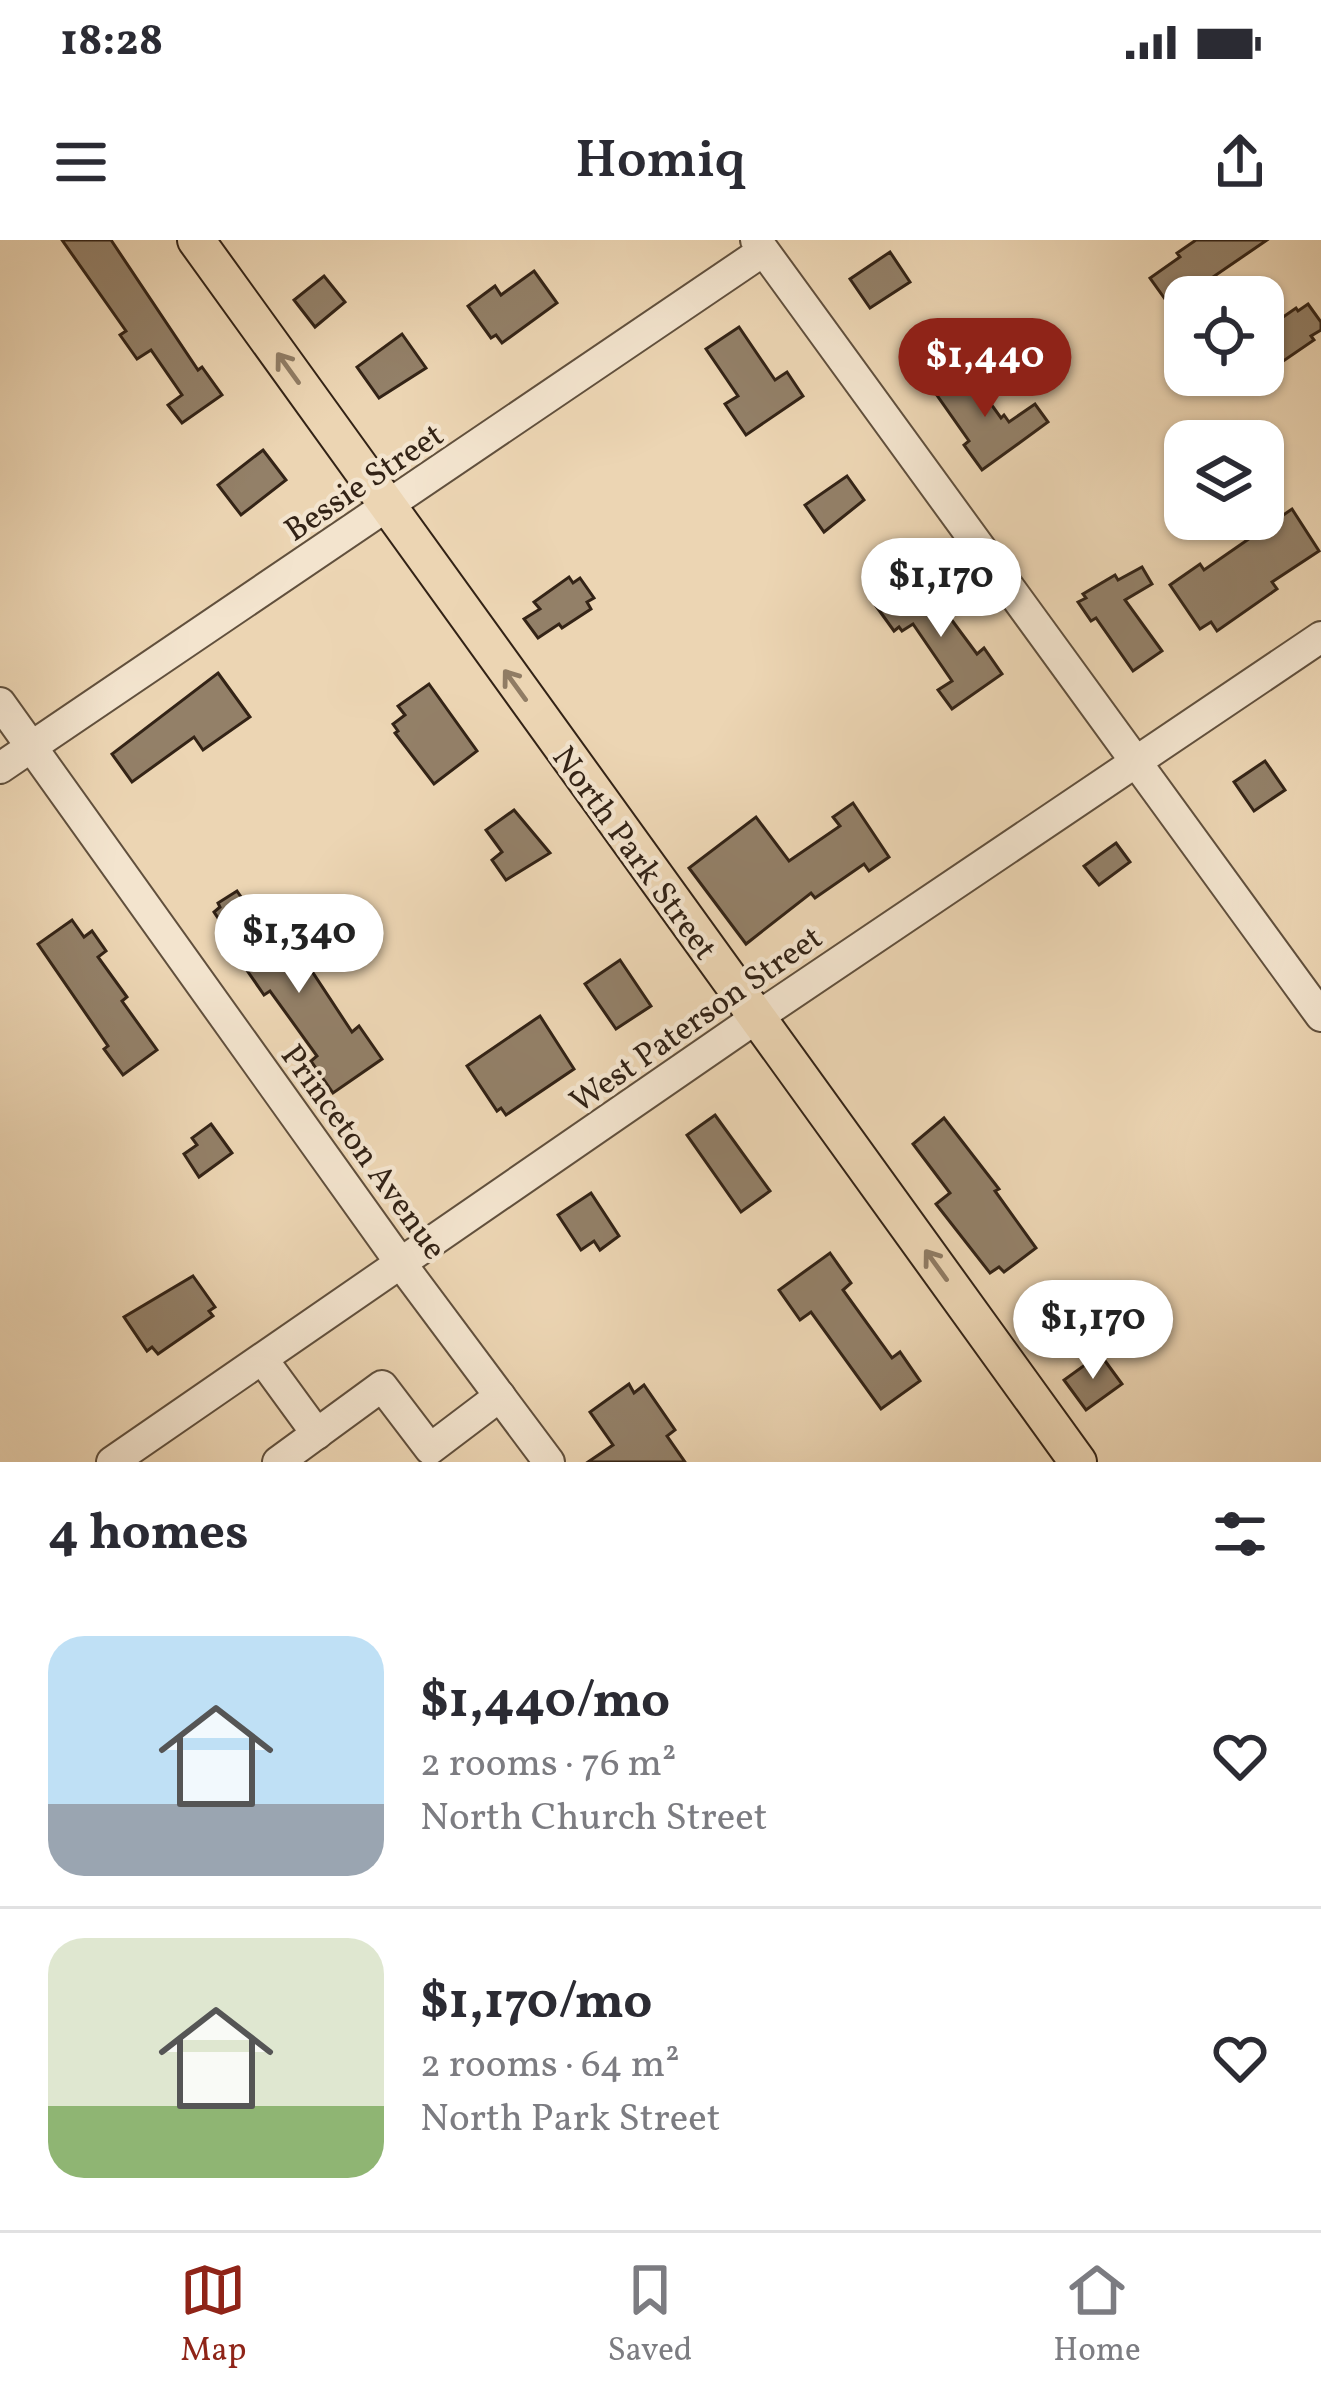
<!DOCTYPE html>
<meta charset="utf-8">
<style>
:root{--surface:#fff;--page:#f7f7f7;--text:#2b2b33;--muted:#7c7c81;--line:#e1e1e2;--accent:#8f2418}
body{margin:0;font-family:Vollkorn,serif;background:var(--page);color:var(--text);height:100vh;display:flex;flex-direction:column;font-size:45px;white-space:nowrap}
*{box-sizing:border-box;margin:0}
p{font-size:39px;color:var(--muted)}
.icon{flex:none;width:66px;height:66px;fill:none;stroke:currentColor;stroke-width:2;stroke-linecap:round;stroke-linejoin:round}
.map{position:relative;height:1222px;overflow:hidden}
.details{display:flex;flex-direction:column;background:var(--surface);flex:1}
.details>*{flex:none}
.buttons{position:absolute;left:1164px;top:36px;display:grid;gap:24px}
.buttons a{display:grid;place-items:center;width:120px;height:120px;border-radius:24px;background:var(--surface);box-shadow:0 3px 9px #0004;font-size:60px}
.price{position:absolute;translate:-50% -102px;padding:0 27px;border-radius:42px;background:#fff;color:#222;font-size:39px;line-height:78px;filter:drop-shadow(0 3px 6px #0008)}
.price::after{content:'';position:absolute;left:50%;top:72px;width:36px;height:27px;margin-left:-18px;background:inherit;clip-path:polygon(0 0,100% 0,50% 100%)}
.price.active{background:var(--accent);color:#fff}
ul{padding:0;list-style:none}
li{display:flex;align-items:center;gap:36px;height:300px;padding:0 48px}
li+li{border-top:3px solid var(--line)}
li span{display:grid;place-items:center;flex:none;width:336px;height:240px;border-radius:36px;color:#555}
li>.icon{margin-inline-start:auto}
span .icon{width:144px;height:144px;fill:#fffc;stroke-width:1}
li b{font-size:51px}
h2{display:flex;justify-content:space-between;align-items:center;height:144px;padding:0 48px;font-size:51px}
.status{display:flex;justify-content:space-between;align-items:center;height:84px;padding:0 60px;background:var(--surface);direction:ltr}
.status svg{height:33px;fill:currentColor}
header{display:flex;justify-content:space-between;align-items:center;height:156px;padding:0 48px;background:var(--surface);font-size:54px;font-weight:600}
.tabs{display:flex;justify-content:space-around;align-items:center;height:168px;border-top:3px solid var(--line);background:var(--surface);font-size:33px;color:var(--muted)}
.tabs a{display:grid;justify-items:center;gap:6px}
.tabs .active{color:var(--accent)}
.map>svg:first-child{display:block}
.building{fill:#938068;stroke:#332316;stroke-width:3}
.lines{fill:none;stroke-linecap:round;stroke-linejoin:round}
.minor-casing{stroke:#61503d;stroke-width:34}
.major-casing{stroke:#332316;stroke-width:40}
.minor{stroke:#f3e4ce;stroke-width:30}
.major{stroke:#ecd5b3;stroke-width:36}
.oneway{stroke:#907c64}
.labels{text-anchor:middle;stroke-width:9;stroke-linejoin:round;paint-order:stroke}
.street-label{font-size:33px;fill:#332316;stroke:#f3e4ce}
</style>
<div class="status"><b>18:28</b><svg viewBox="0 0 49 12"><path d="M0 12V9h3v3zM5 12V6h3v6zM10 12V3h3v9zM15 12V0h3v12zM26 1h20v11H26zM47 4h2v5h-2z"/></svg></div>
<header><svg class="icon" aria-label="menu" viewBox="0 0 24 24"><path d="M4 6h16M4 12h16M4 18h16"/></svg>Homiq<svg class="icon" aria-label="share" viewBox="0 0 24 24"><path d="M12 15V3M7 8l5-5 5 5M5 13v7h14v-7"/></svg></header>
<div class="map">
<svg width="1321" height="1222" viewBox="0 0 1321 1222">
<rect width="100%" height="100%" fill="#ecd5b3"/>
<filter id="stains"><feTurbulence type="fractalNoise" baseFrequency=".00167" numOctaves="4"/><feColorMatrix values="0 0 0 0 .2 0 0 0 0 .09 0 0 0 0 .02 0 0 0 .5 -.17"/></filter>
<radialGradient id="worn" r=".72"><stop offset=".6" stop-color="#630" stop-opacity="0"/><stop offset="1" stop-color="#630" stop-opacity=".3"/></radialGradient>
<!-- building -->
<g class="building">
<polygon points="62,0 111,0 198,130 202,127 222,155 182,183 168,165 182,155 151,110 137,119 120,95 126,91"/>
<polygon points="1196,0 1267,0 1197,48 1192,41 1165,59 1150,38 1180,17 1177,13"/>
<polygon points="890,12 910,42 870,68 850,39"/>
<polygon points="534,31 557,63 502,103 496,95 491,98 468,66 495,46 501,55"/>
<polygon points="324,36 345,62 315,87 294,60"/>
<polygon points="1308,64 1321,82 1321,90 1311,96 1314,100 1276,126 1263,107 1263,91 1296,68 1298,71"/>
<polygon points="739,87 775,140 787,132 803,156 746,195 725,164 738,156 706,109"/>
<polygon points="402,94 426,128 379,158 357,127"/>
<polygon points="965,128 1001,178 1004,175 1009,182 1035,164 1048,182 982,230 964,205 969,201 934,151"/>
<polygon points="263,210 286,240 241,275 218,245"/>
<polygon points="847,236 864,260 824,292 805,265"/>
<polygon points="1292,269 1319,311 1272,342 1277,349 1217,391 1211,382 1200,389 1170,345 1200,324 1204,330"/>
<polygon points="1142,327 1152,344 1125,360 1162,411 1133,431 1096,378 1091,381 1078,362 1086,358 1083,354 1115,335 1118,340"/>
<polygon points="919,336 977,414 984,408 1002,434 952,469 938,450 952,441 913,384 902,391 899,387 894,391 876,366"/>
<polygon points="569,337 573,343 580,338 594,358 587,362 591,369 562,388 559,384 538,398 524,379 540,369 534,362"/>
<polygon points="218,433 250,477 203,510 194,497 132,542 112,514"/>
<polygon points="429,444 477,511 434,544 395,493 398,491 393,484 405,475 398,466"/>
<polygon points="1265,521 1285,550 1254,571 1234,542"/>
<polygon points="853,563 889,617 869,631 864,624 815,658 811,653 746,704 689,628 756,577 789,621 840,586 833,577"/>
<polygon points="514,570 550,613 506,640 492,620 502,612 486,590"/>
<polygon points="1116,603 1130,622 1099,645 1084,626"/>
<polygon points="237,651 274,705 288,695 352,792 359,786 382,819 333,853 311,821 317,816 270,751 264,755 244,726 248,723 214,672 220,667 218,663"/>
<polygon points="72,680 84,697 92,691 106,711 98,717 127,757 122,761 157,810 123,835 104,809 108,806 38,704"/>
<polygon points="620,720 651,766 616,789 585,744"/>
<polygon points="540,776 574,829 506,875 501,868 497,871 467,826"/>
<polygon points="715,875 770,951 741,972 687,895"/>
<polygon points="944,878 999,949 995,951 1036,1008 1004,1032 999,1027 990,1033 936,964 950,953 913,904"/>
<polygon points="211,884 232,913 199,937 184,914 197,905 192,898"/>
<polygon points="591,953 619,996 600,1010 594,1001 581,1010 558,975"/>
<polygon points="830,1013 851,1043 843,1050 892,1118 900,1112 920,1141 881,1169 811,1072 800,1080 779,1050"/>
<polygon points="193,1036 215,1067 209,1071 213,1076 158,1114 152,1107 147,1111 124,1077"/>
<polygon points="1100,1114 1122,1144 1086,1170 1064,1140"/>
<polygon points="629,1144 634,1153 644,1145 675,1190 667,1196 685,1222 588,1222 613,1205 590,1172"/>
</g>
<g class="lines">
<defs>
<g id="minor">
<polyline points="756,0 1321,776"/>
<polyline points="0,463 402,1025 549,1222"/>
<polyline points="0,528 763,11"/>
<polyline points="263,1120 317,1194"/>
<polyline points="112,1222 756,778 1321,397"/>
<polyline points="278,1222 382,1146 430,1209 500,1156"/>
</g>
<polyline id="major" points="196,0 1078,1222"/>
</defs>
<!-- minor casing -->
<use href="#minor" class="minor-casing"/>
<!-- major casing -->
<use href="#major" class="major-casing"/>
<!-- minor -->
<use href="#minor" class="minor"/>
<!-- major -->
<use href="#major" class="major"/>
</g>
<!-- one-way arrows -->
<defs><path id="oneway-shaft" d="M-6 0H5M1.5-3L5.5 0L1.5 3" fill="none" stroke-width="1.6" stroke-linecap="round" stroke-linejoin="round" transform="scale(3)"/></defs>
<g class="oneway">
<use href="#oneway-shaft" transform="translate(288 128) rotate(-126)"/>
<use href="#oneway-shaft" transform="translate(515 445) rotate(-126)"/>
<use href="#oneway-shaft" transform="translate(936 1025) rotate(-126)"/>
</g>
<g class="labels">
<!-- street labels -->
<g class="street-label">
<text transform="translate(363 241) rotate(-34)" y="12">Bessie Street</text>
<text transform="translate(636 612) rotate(54)" y="12">North Park Street</text>
<text transform="translate(695 778) rotate(-35)" y="12">West Paterson Street</text>
<text transform="translate(365 911) rotate(54)" y="12">Princeton Avenue</text>
</g>
</g>
<rect width="100%" height="100%" filter="url(#stains)"/>
<rect width="100%" height="100%" fill="url(#worn)"/>
</svg>
<div class="buttons">
<a><svg class="icon" aria-label="locate" viewBox="0 0 24 24"><circle cx="12" cy="12" r="6"/><path d="M12 2v4M12 18v4M2 12h4M18 12h4"/></svg></a>
<a><svg class="icon" aria-label="layers" viewBox="0 0 24 24"><path d="M12 4l9 5-9 5-9-5zM3 14l9 5 9-5"/></svg></a>
</div>
<b class="price active" style="left:985px;top:180px">$1,440</b>
<b class="price" style="left:941px;top:400px">$1,170</b>
<b class="price" style="left:299px;top:756px">$1,340</b>
<b class="price" style="left:1093px;top:1142px">$1,170</b>
</div>
<section class="details">
<h2>4 homes<svg class="icon" aria-label="filters" viewBox="0 0 24 24"><path d="M4 7h16M4 17h16"/><circle cx="9" cy="7" r="2"/><circle cx="15" cy="17" r="2"/></svg></h2>
<ul>
<li><span style="background:linear-gradient(#bfe0f5 70%,#9aa5b1 0)"><svg class="icon" aria-label="home" viewBox="0 0 24 24"><path d="M3 11l9-7 9 7M6 9v11h12V9"/></svg></span><div><b>$1,440/mo</b><p>2 rooms · 76 m²</p><p>North Church Street</p></div><svg class="icon" aria-label="heart" viewBox="0 0 24 24"><path d="M12 20l-8-8c-3-5 5-10 8-4 3-6 11-1 8 4z"/></svg></li>
<li><span style="background:linear-gradient(#dfe7d0 70%,#8fb573 0)"><svg class="icon" aria-label="home" viewBox="0 0 24 24"><path d="M3 11l9-7 9 7M6 9v11h12V9"/></svg></span><div><b>$1,170/mo</b><p>2 rooms · 64 m²</p><p>North Park Street</p></div><svg class="icon" aria-label="heart" viewBox="0 0 24 24"><path d="M12 20l-8-8c-3-5 5-10 8-4 3-6 11-1 8 4z"/></svg></li>
</ul>
</section>
<nav class="tabs">
<a class="active"><svg class="icon" aria-label="map" viewBox="0 0 24 24"><path d="M3 6l6-2 6 2 6-2v14l-6 2-6-2-6 2zM9 4v14M15 6v14"/></svg>Map</a>
<a><svg class="icon" aria-label="saved" viewBox="0 0 24 24"><path d="M7 4h10v16l-5-4-5 4z"/></svg>Saved</a>
<a><svg class="icon" aria-label="home" viewBox="0 0 24 24"><path d="M3 11l9-7 9 7M6 9v11h12V9"/></svg>Home</a>
</nav>
